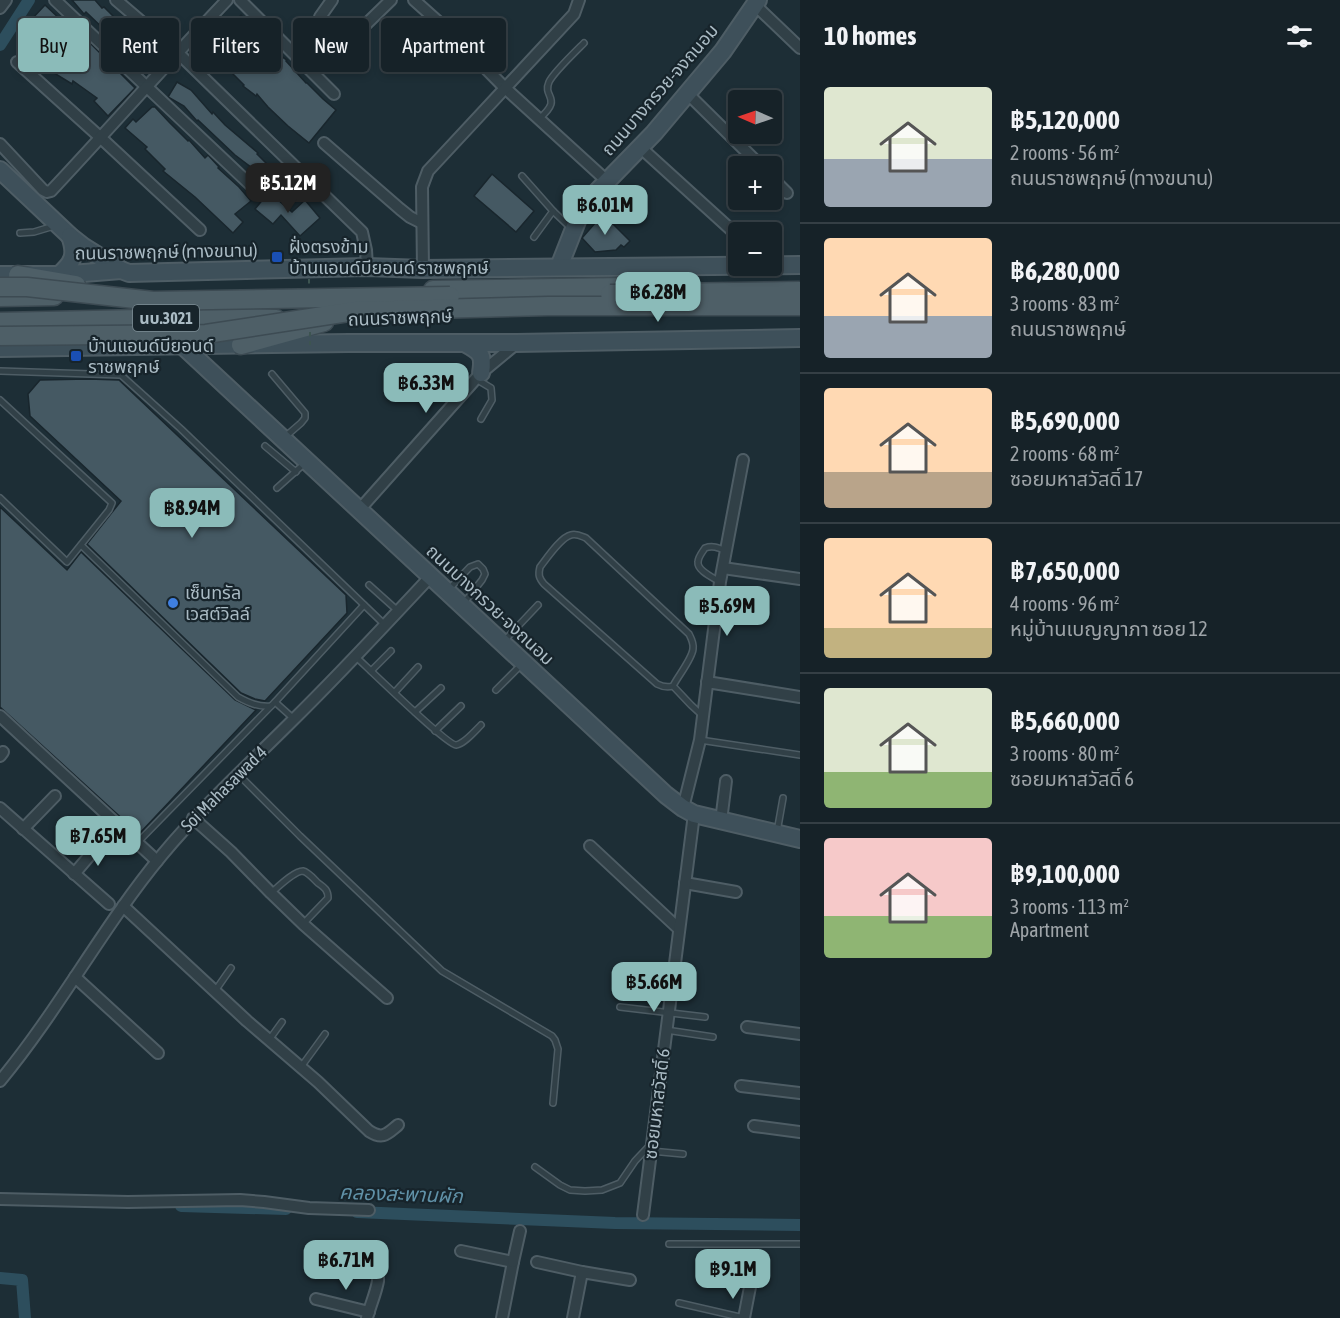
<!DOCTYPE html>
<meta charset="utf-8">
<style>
:root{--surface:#162228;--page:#1f2a30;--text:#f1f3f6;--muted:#9ea4a8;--line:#353f45;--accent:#8bbbb9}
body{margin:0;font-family:"Asap Condensed","Noto Sans Thai",sans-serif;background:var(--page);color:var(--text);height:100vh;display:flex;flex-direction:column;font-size:22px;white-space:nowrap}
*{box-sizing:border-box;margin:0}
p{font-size:20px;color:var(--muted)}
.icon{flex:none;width:33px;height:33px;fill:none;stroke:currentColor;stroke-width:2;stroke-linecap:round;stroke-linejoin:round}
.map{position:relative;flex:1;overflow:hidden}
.details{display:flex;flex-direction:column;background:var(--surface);width:540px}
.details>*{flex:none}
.hud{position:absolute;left:18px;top:18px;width:570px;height:54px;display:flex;gap:12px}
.needle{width:39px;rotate:272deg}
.buttons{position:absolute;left:728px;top:90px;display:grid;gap:12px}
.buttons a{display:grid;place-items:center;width:54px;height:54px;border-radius:6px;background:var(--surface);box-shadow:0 3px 9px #0003,0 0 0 2px var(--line);font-size:30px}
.price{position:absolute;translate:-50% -51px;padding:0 14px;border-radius:12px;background:var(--accent);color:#111;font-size:20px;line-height:39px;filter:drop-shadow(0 2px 3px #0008)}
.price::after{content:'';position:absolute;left:50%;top:36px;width:18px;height:14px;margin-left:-9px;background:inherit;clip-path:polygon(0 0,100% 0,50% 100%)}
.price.current{background:#222;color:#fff}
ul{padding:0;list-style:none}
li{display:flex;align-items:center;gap:18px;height:150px;padding:0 24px}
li+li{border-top:2px solid var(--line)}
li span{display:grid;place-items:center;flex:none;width:168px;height:120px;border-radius:6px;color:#555}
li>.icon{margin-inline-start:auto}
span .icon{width:72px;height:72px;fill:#fffc;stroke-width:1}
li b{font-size:26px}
h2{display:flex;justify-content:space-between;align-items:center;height:72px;padding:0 24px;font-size:26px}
.pill{padding:0 21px;border-radius:6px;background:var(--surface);box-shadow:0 3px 9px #0003,0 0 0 2px var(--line);font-size:21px;line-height:54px}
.pill.current{background:var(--accent);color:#111}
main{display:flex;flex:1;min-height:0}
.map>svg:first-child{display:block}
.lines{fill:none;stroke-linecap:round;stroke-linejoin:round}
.canal{stroke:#2d4e5d;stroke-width:12}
.building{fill:#455963;stroke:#19262d;stroke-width:1.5}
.lane-casing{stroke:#4e5d65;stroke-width:8}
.street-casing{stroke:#4e5d65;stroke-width:14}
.secondary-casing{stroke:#4e5d65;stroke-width:20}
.primary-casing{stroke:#3d4b53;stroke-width:21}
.lane{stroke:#314047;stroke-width:5}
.street{stroke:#314047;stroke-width:10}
.secondary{stroke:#3e505a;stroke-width:16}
.primary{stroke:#4e5f67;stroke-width:18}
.primary-bridge-casing{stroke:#3d4b53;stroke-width:21;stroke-linecap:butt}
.path-bridge{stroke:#3d5451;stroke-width:2;stroke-dasharray:4.5 4.5;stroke-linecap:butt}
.primary-bridge{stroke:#4e5f67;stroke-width:18}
.transit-dot{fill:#1a4fb4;stroke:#17242b;stroke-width:2}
.shop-dot{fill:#3f7fe0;stroke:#17242b;stroke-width:2}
.labels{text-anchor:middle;stroke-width:4.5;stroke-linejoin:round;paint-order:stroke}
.shield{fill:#17242b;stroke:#7e8e96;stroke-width:1.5}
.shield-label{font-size:16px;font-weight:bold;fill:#aabbc4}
.street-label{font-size:18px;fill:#aabbc4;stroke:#17242b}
.poi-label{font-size:18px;fill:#aabbc4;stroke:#17242b;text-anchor:start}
.water-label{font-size:20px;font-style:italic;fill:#6091a7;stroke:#17242b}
</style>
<main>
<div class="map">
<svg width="800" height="1318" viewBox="0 0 800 1318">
<rect width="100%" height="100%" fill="#1d2e36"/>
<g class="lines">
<!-- canal -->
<g class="canal">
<polyline points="0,45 29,0"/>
<polyline points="181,1206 286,1209"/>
<polyline points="357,1212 615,1223 800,1225"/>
<polyline points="0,1278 22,1280 25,1318"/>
</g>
</g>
<!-- building -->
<g class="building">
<polygon points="72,0 95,0 102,8 104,7 116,19 110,26 136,39 162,59 149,73 130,59 133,54 112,44 108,40 110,35 86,12 84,14"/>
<polygon points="45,5 80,38 81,37 91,44 135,88 108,116 94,101 97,98 73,81 72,84 54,73 55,70 38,55 44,48 23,40 30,21"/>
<polygon points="241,15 276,53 287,60 286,61 306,83 307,83 323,99 336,110 309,143 288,126 268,107 257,94 256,96 243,86 244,85 226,67 208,51 224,32 220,27 226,21 231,25"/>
<polygon points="177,82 191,90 212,114 213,112 225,125 258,153 257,154 274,171 269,176 275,182 268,189 250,171 252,168 235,155 198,120 197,121 184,106 168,97"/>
<polygon points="152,107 155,107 169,122 188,141 189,140 205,158 208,155 219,167 218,168 239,187 251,201 235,214 243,222 233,233 195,197 163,171 165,169 145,149 147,147 125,128 133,119 136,122"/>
<polygon points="492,174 534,211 516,232 474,196"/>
<polygon points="269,192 292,212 305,200 320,218 300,236 281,215 273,224 255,209"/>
<polygon points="603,214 630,241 624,247 621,245 616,250 595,252 582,238"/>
<polygon points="88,379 119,380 346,595 347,613 265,701 255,699 241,693 87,544 121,501 30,416 28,394 40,380"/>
<polygon points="0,507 67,570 81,552 235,700 256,710 139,834 0,707"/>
</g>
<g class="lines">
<defs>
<g id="lane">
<path d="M 539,119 C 564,97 542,98 549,82 C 553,73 576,51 584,43"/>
<polyline points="522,176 553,211 572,229"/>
<polyline points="20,233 34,232 54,226"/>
<polyline points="534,237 553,211"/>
<polyline points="0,371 121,375 181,429 385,625"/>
<polyline points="272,374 305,413 305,418 301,423 286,436"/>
<polyline points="476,379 491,388 492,400 481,419"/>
<polyline points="0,400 112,503 109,510 67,562 0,498"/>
<polyline points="265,446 296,472"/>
<polyline points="277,488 305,463"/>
<path d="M 81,545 L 238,697 C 249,703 258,707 271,706 L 275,702 L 294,719"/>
<path d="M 720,582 C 714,578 697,571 698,562 C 698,557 703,551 705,548 C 713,545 719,548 726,551"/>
<polyline points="369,585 398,611"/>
<polyline points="448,590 470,567 478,564 483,569 485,574 482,580 463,604"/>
<polyline points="716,616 751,621"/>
<polyline points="503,642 538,605"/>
<path d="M 355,656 C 367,667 447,745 456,745 C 464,744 475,731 481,725"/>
<polyline points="371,671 391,651"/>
<path d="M 673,686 C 667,688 663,687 657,684 L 544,584 C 539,578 538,575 540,567 C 547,558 561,537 571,535 C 576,533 581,536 586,538 L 689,634 C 691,638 694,643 693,649 C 692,659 678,676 673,686 L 691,705 L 703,716"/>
<polyline points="496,690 522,664"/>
<polyline points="395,692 418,667"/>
<polyline points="275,702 364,605"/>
<polyline points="415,712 441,688"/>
<polyline points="435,731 461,706"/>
<polyline points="700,740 800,755"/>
<polyline points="238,774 300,836 442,971 552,1036 555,1040 558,1049 553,1103"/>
<polyline points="777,832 783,798"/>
<polyline points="138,842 271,706"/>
<path d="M 271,893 C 278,887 294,871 303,871 C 308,872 314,879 318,883 C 325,888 328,890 328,898 L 303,924"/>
<polyline points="215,991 231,968"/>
<polyline points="620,1007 705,1017"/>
<polyline points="666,1030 713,1037"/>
<polyline points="269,1040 282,1022"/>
<polyline points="301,1067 325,1034"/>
<polyline points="651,1151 683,1154"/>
<polyline points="535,1167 560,1185 570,1190 585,1191 602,1190 620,1183 635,1161 651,1144"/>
<polyline points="669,1244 800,1244"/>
<polyline points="679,1303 744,1318"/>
</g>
<g id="street">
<polyline points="55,0 257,191"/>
<polyline points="116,0 177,52 362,232 366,250 367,267"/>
<polyline points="240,0 334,94"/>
<polyline points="414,0 452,34 505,88 607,181"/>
<polyline points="755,5 800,48"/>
<polyline points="0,8 6,0"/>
<polyline points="320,17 332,0"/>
<polyline points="356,34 391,0"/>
<polyline points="17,62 101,138 200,230"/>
<polyline points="424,65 452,34"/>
<polyline points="687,93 761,166"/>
<polyline points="324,143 400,209 410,217 422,223"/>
<path d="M 0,144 L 43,190 L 47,192 L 51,191 C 110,128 167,63 227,0"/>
<polyline points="640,147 738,236"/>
<polyline points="771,177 787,193"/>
<polyline points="423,269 422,187 428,171 574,14 579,0"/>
<polyline points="360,509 481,373 516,344"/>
<polyline points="723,568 800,579"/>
<polyline points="707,682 800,697"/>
<polyline points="0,716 157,861"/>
<polyline points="0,756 3,752"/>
<polyline points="0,808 109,904"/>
<polyline points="683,808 700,740 720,582 743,460"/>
<polyline points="193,818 231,852 271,893 303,924 387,998"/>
<polyline points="721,821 726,781"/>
<polyline points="23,829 55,796"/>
<polyline points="590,846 679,929"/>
<polyline points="74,874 102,841"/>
<polyline points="685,883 736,892"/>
<path d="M 123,906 L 247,1021 L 318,1082 L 369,1131 C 383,1140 387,1134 398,1125"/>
<polyline points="75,977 158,1053"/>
<polyline points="747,1027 800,1034"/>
<path d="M 0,1081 C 59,1010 103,926 162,855 C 202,807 248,765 292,721 C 340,674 385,625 431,576"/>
<polyline points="741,1086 800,1093"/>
<polyline points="754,1126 800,1132"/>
<polyline points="0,1199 128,1202 240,1200 264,1202 309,1208 369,1210"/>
<polyline points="643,1215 694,814"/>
<polyline points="461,1251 513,1262 502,1318"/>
<path d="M 333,1254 C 347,1258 380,1261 378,1281 C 376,1293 370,1306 367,1318"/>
<polyline points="513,1262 520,1231"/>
<polyline points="537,1262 582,1272"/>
<polyline points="316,1299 369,1312"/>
<polyline points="573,1318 582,1272 630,1280"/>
<polyline points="744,1318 750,1287"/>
</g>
<g id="secondary">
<polyline points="0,170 70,236 84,247 121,270"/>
<polyline points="559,267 583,206 654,133 723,51 758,0"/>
<polyline points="0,275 59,275 121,270 129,273 367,267 423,269 800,265"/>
<path d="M 59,275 C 73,263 77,255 70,236"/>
<path d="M 466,344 C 481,352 484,355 481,373"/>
<polyline points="183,346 666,795 683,808 694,814 800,839"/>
<polyline points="0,348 349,343 516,343 800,338"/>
</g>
<g id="primary">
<polyline points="18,275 76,285"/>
<polyline points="433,290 627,287"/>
<polyline points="0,297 54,296"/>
<polyline points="0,322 235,317 276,319"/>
<polyline points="241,345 324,322"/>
</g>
</defs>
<!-- lane casing -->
<use href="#lane" class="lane-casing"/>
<!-- street casing -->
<use href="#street" class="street-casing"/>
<!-- secondary casing -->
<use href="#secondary" class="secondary-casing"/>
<!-- primary casing -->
<use href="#primary" class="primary-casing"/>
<!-- lane -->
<use href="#lane" class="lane"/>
<!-- street -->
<use href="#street" class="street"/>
<!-- secondary -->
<use href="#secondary" class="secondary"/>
<!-- primary -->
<use href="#primary" class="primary"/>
<defs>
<g id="primary-bridge">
<polyline points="0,287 27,287 153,301 450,296"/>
<polyline points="610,294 800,291"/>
<polyline points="0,336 206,334 355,311 548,306 800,306"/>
</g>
</defs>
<!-- primary-bridge casing -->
<use href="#primary-bridge" class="primary-bridge-casing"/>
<!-- path-bridge -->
<g class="path-bridge">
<polyline points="309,261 309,285"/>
<polyline points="310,332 310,345"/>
</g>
<!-- primary-bridge -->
<use href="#primary-bridge" class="primary-bridge"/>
</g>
<!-- markers -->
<g class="transit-dot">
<rect x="271" y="251" width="12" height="12" rx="3"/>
<rect x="70" y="350" width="12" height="12" rx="3"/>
</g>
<circle class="shop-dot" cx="173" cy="603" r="6"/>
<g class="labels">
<!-- shield labels -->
<rect class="shield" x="133" y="305" width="66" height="26" rx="4.5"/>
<g class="shield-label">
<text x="166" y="324">นบ.3021</text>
</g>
<!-- street labels -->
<g class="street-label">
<text transform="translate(660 90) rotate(-49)" y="6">ถนนบางกรวย-จงถนอม</text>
<text transform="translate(166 252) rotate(-1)" y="6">ถนนราชพฤกษ์ (ทางขนาน)</text>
<text transform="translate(400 318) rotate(-2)" y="6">ถนนราชพฤกษ์</text>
<text transform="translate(490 605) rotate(43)" y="6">ถนนบางกรวย-จงถนอม</text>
<text transform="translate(224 789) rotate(-45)" y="6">Soi Mahasawad 4</text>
<text transform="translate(657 1104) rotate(-83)" y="6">ซอยมหาสวัสดิ์ 6</text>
</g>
<!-- poi labels -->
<g class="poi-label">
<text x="289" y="253">ฝั่งตรงข้าม<tspan x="289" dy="21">บ้านแอนด์บียอนด์ ราชพฤกษ์</tspan></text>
<text x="88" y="352">บ้านแอนด์บียอนด์<tspan x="88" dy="21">ราชพฤกษ์</tspan></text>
<text x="185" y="599">เซ็นทรัล<tspan x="185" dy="21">เวสต์วิลล์</tspan></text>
</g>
<!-- water labels -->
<g class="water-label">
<text transform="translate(401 1194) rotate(2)" y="7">คลองสะพานผัก</text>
</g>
</g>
</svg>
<div class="buttons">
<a><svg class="needle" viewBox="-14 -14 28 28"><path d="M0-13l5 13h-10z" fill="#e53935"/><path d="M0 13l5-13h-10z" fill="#9ea4a8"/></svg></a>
<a>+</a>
<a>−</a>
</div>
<b class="price current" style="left:288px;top:214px">฿5.12M</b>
<b class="price" style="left:605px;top:236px">฿6.01M</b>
<b class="price" style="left:658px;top:323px">฿6.28M</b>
<b class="price" style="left:426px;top:414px">฿6.33M</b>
<b class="price" style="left:192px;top:539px">฿8.94M</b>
<b class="price" style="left:727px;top:637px">฿5.69M</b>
<b class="price" style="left:98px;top:867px">฿7.65M</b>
<b class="price" style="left:654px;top:1013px">฿5.66M</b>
<b class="price" style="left:346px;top:1291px">฿6.71M</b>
<b class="price" style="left:733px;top:1300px">฿9.1M</b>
<div class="hud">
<a class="pill current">Buy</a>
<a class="pill">Rent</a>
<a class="pill">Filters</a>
<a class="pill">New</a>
<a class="pill">Apartment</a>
</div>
</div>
<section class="details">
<h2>10 homes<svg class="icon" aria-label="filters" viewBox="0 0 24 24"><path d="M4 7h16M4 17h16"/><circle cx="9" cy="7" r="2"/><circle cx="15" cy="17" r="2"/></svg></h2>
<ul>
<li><span style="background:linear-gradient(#dfe7d0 60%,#9aa5b1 0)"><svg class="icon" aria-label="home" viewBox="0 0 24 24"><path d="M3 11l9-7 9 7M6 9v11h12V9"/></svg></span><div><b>฿5,120,000</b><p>2 rooms · 56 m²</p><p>ถนนราชพฤกษ์ (ทางขนาน)</p></div></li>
<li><span style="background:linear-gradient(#ffd9b3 65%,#9aa5b1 0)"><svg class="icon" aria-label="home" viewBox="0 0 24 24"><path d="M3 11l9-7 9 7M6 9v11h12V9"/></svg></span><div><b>฿6,280,000</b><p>3 rooms · 83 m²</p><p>ถนนราชพฤกษ์</p></div></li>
<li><span style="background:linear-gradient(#ffd9b3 70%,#b9a48a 0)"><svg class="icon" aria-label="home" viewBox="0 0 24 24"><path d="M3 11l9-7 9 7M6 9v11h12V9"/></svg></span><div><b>฿5,690,000</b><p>2 rooms · 68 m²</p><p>ซอยมหาสวัสดิ์ 17</p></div></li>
<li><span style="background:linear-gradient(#ffd9b3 75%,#c2b280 0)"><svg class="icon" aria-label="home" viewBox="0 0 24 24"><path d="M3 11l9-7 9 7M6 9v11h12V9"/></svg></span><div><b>฿7,650,000</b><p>4 rooms · 96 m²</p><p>หมู่บ้านเบญญาภา ซอย 12</p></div></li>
<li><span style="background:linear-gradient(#dfe7d0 70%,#8fb573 0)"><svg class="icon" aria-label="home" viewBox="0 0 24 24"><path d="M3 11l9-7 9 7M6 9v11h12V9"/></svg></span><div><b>฿5,660,000</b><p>3 rooms · 80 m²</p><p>ซอยมหาสวัสดิ์ 6</p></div></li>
<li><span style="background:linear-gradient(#f6c9c9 65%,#8fb573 0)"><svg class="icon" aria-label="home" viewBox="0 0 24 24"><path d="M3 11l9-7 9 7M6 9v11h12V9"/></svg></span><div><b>฿9,100,000</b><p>3 rooms · 113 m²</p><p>Apartment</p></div></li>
</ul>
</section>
</main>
